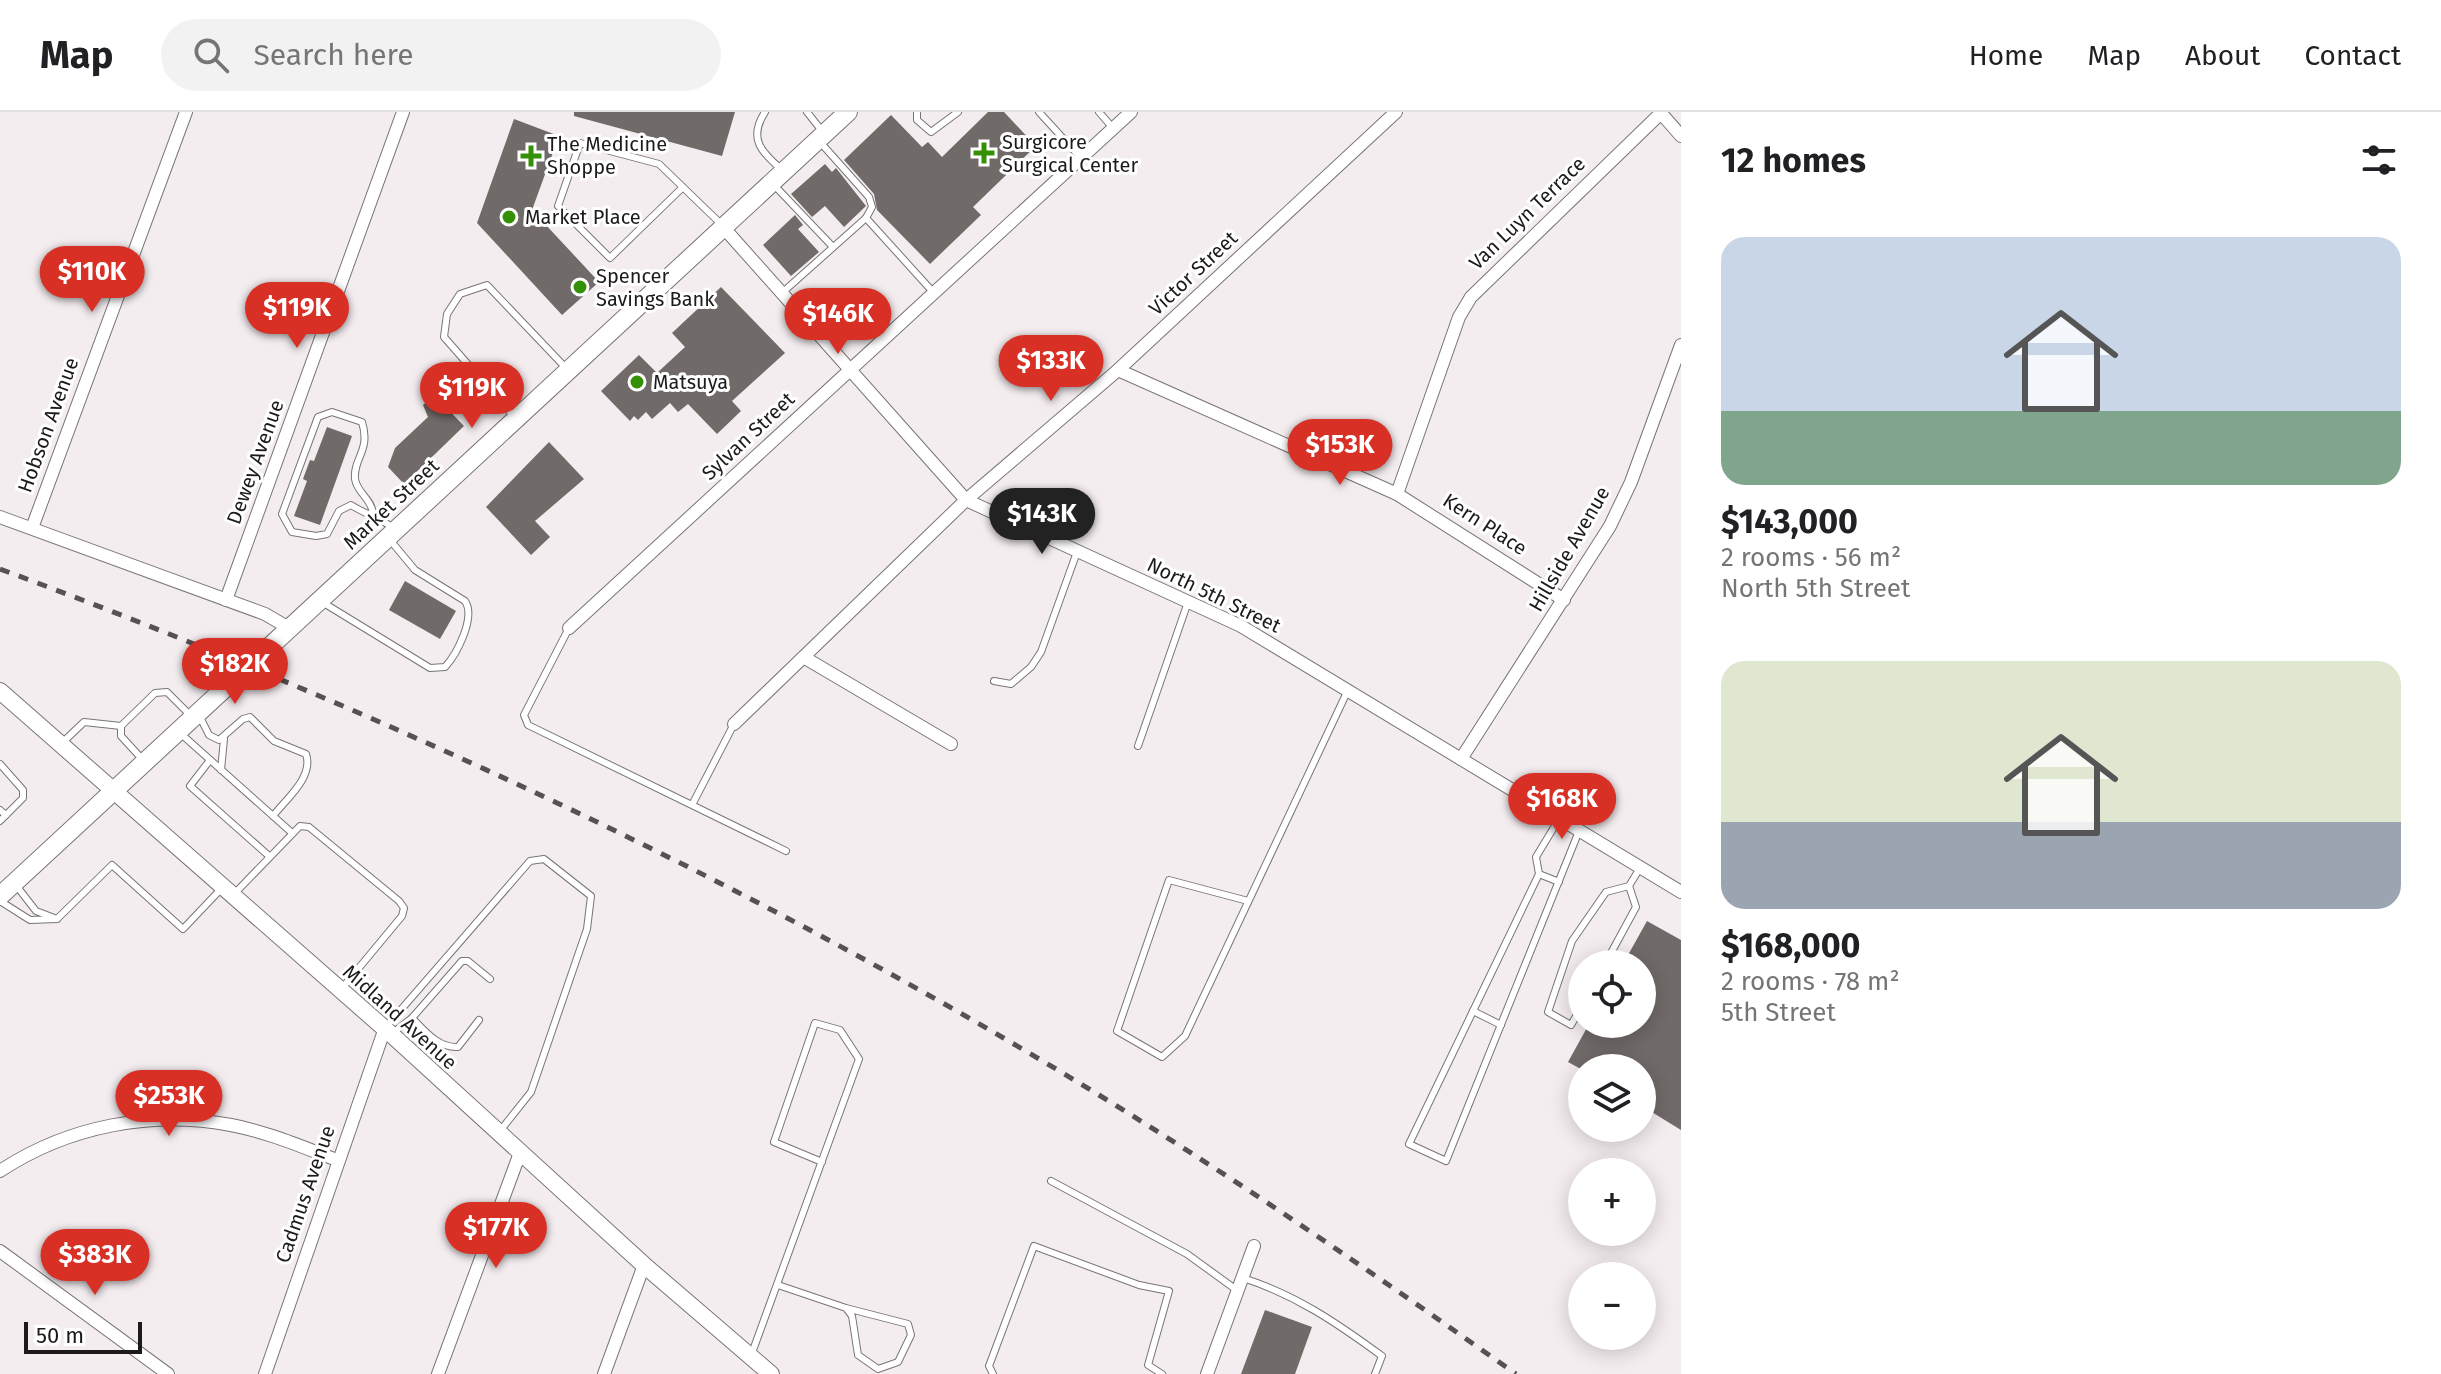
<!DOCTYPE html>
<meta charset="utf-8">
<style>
:root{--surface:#fff;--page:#f2f2f2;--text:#202124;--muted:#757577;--line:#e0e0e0;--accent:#d93025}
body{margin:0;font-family:"Fira Sans",sans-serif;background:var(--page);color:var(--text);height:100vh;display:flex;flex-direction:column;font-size:30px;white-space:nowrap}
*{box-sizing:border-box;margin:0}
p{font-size:26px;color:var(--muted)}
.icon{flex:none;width:44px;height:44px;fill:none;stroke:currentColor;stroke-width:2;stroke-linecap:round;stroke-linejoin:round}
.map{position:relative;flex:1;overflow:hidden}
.sheet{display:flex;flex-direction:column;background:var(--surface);width:760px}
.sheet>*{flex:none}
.controls{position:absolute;left:1568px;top:838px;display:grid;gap:16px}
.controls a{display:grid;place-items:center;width:88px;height:88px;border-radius:50%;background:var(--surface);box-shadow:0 4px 20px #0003;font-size:40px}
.scale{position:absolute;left:24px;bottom:20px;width:118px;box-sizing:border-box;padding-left:8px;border:4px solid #1c1a1a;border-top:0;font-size:22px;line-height:28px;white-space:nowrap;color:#1c1a1a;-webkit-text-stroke:6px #fff;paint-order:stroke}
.price{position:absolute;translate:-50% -68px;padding:0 18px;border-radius:28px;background:var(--accent);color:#fff;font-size:26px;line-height:52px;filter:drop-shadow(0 2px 4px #0008)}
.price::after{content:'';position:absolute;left:50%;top:48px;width:24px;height:18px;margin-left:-12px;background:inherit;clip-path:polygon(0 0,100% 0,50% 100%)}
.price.current{background:#222;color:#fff}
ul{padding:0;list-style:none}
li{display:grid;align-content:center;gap:16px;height:424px;padding:0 40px}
li span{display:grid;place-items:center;height:248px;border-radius:24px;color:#555}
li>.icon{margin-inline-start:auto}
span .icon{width:144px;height:144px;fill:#fffc;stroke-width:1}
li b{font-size:34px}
h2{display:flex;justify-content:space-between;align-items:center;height:96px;padding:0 40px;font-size:34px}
header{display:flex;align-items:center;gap:48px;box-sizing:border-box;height:112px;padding:0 40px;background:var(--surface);border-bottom:2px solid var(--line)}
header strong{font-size:38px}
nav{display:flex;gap:44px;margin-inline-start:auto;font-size:28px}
.search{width:560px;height:72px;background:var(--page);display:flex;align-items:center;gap:20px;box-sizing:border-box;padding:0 28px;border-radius:44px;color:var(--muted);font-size:30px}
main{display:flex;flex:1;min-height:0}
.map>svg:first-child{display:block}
.building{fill:#706a69}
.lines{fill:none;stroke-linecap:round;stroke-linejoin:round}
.service-casing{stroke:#797476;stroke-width:8}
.minor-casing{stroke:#797476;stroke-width:14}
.tertiary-casing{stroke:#797476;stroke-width:18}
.secondary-casing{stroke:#797476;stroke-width:20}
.service{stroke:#fff;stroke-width:6}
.minor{stroke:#fff;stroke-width:12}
.tertiary{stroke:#fff;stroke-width:16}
.secondary{stroke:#fff;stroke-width:18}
.rail{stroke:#565253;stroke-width:5;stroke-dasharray:10 10;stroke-linecap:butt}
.poi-dot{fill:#349105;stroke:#fff;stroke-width:3}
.labels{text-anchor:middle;stroke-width:6;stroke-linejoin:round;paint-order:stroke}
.poi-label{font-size:20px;fill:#1c1a1a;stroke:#fff;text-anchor:start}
.street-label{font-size:20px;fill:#1c1a1a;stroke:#fff}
</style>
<header>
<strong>Map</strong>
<div class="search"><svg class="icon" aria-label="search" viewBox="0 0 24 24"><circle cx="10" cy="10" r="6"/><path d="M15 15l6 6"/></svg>Search here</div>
<nav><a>Home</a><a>Map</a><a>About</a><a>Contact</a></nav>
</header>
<main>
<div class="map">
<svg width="1681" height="1262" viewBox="0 0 1681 1262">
<rect width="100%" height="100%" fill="#f4edf0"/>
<!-- building -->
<g class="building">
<polygon points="574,0 735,0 722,44 574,4"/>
<polygon points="988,0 1004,0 1036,34 973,95 981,103 930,152 877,98 874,82 844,48 891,3 922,35 928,30 942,45"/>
<polygon points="514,7 559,24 532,98 599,170 562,203 477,111"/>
<polygon points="825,52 832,60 836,56 866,94 844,115 825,94 812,105 791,82"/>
<polygon points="795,103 803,113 798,117 819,140 791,164 763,133"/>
<polygon points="721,175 785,241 732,289 741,299 717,322 688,292 678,300 670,291 652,307 646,300 638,308 634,304 630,309 601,279 639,243 657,261 685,235 672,221"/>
<polygon points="432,285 437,291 440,289 464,314 404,372 388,355 395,336 428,305 423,293"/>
<polygon points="327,315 352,324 320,413 294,404 307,369 303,367 310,348 314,349"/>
<polygon points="549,330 584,367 535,409 550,425 531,443 486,395"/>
<polygon points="405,469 456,499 440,527 389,498"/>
<polygon points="1647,809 1681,828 1681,1018 1642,994 1642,956 1579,956 1568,950 1589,912 1642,912 1642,852 1623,852"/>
<polygon points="1265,1198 1312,1215 1295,1262 1241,1262"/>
</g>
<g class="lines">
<defs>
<g id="service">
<path d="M 765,0 C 748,26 761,40 781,57"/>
<polyline points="807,0 822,19"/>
<polyline points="917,0 917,8 931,20 958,0"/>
<polyline points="1039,0 1081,46"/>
<polyline points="1099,0 1112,15"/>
<polyline points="820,30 869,85 872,95 866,106 933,180"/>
<polyline points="774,73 833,135"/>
<polyline points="683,75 610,146 558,94 580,31 659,52 721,112"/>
<polyline points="783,180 866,106"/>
<polyline points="515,306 444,225 447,202 460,182 487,173 565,255"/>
<path d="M 373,401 C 371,386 357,381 355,367 C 353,346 371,339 362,310 L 332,300 L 318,305 L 282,402 L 292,420 L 316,424 L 327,422 L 339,399 L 351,393 C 365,402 378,405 392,415"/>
<path d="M 322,490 L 430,556 L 445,555 C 457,542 476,505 465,489 L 415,458 L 390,428"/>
<polyline points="569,516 524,603 528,613 786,739"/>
<polyline points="994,569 1011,572 1031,555 1041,540 1077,440"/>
<path d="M 200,605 L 209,623 L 219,628 L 243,607 L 250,605 L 274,629 L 306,642 C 314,665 286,687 273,704"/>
<polyline points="121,614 155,581 167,580 190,603"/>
<polyline points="121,614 121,624 142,647"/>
<polyline points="180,621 291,720"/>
<polyline points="62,631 84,610 121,614"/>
<polyline points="1138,634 1188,490"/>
<polyline points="210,648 190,674 269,744"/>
<polyline points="0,652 23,678 23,686 6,703"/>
<polyline points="221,658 224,627"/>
<polyline points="693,691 734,612"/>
<polyline points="0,698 6,703 0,709"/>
<polyline points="1559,707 1536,745 1539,762 1409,1032 1446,1049 1579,719"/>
<polyline points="1539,762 1559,770"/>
<polyline points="235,781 300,714 309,715 399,789 404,796 402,804 343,875"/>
<polyline points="0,789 30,808 57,807 36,799 15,772"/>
<polyline points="1248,789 1169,768 1117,919 1162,945 1185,924 1348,578"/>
<polyline points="57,807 112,753 183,817 221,777"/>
<polyline points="1605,852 1636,795 1629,774"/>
<polyline points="1582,894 1571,913 1548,900 1572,829 1606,780 1629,774 1640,756"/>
<polyline points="1473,899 1501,913"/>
<polyline points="412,906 462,849 468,849 490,867"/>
<polyline points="385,916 530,749 544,747 591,784 587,817 531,980 500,1019"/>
<path d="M 394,920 L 412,906 C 425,919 438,936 458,935 L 479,908"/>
<polyline points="1051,1069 1187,1142 1238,1179"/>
<path d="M 1243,1166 C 1296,1183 1337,1211 1382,1244 L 1375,1262"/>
<polyline points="778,1173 846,1196 852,1204 858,1243 878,1257 898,1250 911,1223 908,1212 846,1196"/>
<polyline points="752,1241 859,947 840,918 815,911 774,1030 822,1050"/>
<polyline points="993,1262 989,1254 1034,1134 1139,1173 1169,1179 1148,1253 1162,1262"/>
</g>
<g id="minor">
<polyline points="1660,0 1681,24"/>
<polyline points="723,115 966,388 1241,514 1681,780"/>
<polyline points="1118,258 1397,382 1564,488"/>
<polyline points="1397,382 1459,205 1471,185 1661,1"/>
<polyline points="0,405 265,502 289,516"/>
<polyline points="32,416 186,0"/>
<polyline points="226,488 403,0"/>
<polyline points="569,516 1131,0"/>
<polyline points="805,546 951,632"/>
<polyline points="734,612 966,388 1118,258 1396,0"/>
<polyline points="1461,647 1610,414 1631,370 1681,233"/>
<path d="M 0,1059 C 68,1014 152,998 231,1013 C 268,1020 302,1035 337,1048"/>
<polyline points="0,1139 168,1262"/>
<polyline points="265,1262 385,916"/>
<polyline points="438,1262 520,1041"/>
<polyline points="604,1262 644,1153"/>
<polyline points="1207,1262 1254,1134"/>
</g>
<polyline id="tertiary" points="0,579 392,923 644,1153 771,1262"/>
<polyline id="secondary" points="0,784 848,0"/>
</defs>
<!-- service casing -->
<use href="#service" class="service-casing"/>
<!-- minor casing -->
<use href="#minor" class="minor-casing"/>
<!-- tertiary casing -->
<use href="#tertiary" class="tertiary-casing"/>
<!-- secondary casing -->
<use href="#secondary" class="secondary-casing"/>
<!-- service -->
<use href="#service" class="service"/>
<!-- minor -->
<use href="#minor" class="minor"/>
<!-- tertiary -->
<use href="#tertiary" class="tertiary"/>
<!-- secondary -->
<use href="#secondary" class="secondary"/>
<!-- rail -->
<path class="rail" d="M 0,457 C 381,598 752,771 1099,983 C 1242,1071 1379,1165 1516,1262"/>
</g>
<!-- markers -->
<g class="poi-dot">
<path d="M980 29h8v8h8v8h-8v8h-8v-8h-8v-8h8z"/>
<path d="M527 32h8v8h8v8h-8v8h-8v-8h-8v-8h8z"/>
<circle cx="509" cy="105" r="8"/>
<circle cx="580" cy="175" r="8"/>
<circle cx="637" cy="270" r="8"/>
</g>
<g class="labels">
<!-- poi labels -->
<g class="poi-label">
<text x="1002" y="37">Surgicore<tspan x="1002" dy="23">Surgical Center</tspan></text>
<text x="547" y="39">The Medicine<tspan x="547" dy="23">Shoppe</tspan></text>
<text x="525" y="112">Market Place</text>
<text x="596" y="171">Spencer<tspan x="596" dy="23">Savings Bank</tspan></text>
<text x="653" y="277">Matsuya</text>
</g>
<!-- street labels -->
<g class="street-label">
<text transform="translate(1527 101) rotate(-44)" y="7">Van Luyn Terrace</text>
<text transform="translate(1193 161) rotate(-43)" y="7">Victor Street</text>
<text transform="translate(48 313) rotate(-70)" y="7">Hobson Avenue</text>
<text transform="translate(748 324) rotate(-43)" y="7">Sylvan Street</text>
<text transform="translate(255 350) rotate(-70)" y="7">Dewey Avenue</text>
<text transform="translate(391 392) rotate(-43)" y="7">Market Street</text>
<text transform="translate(1485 412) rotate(33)" y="7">Kern Place</text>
<text transform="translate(1569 437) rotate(-60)" y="7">Hillside Avenue</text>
<text transform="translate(1214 483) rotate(26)" y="7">North 5th Street</text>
<text transform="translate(400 905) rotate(42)" y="7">Midland Avenue</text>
<text transform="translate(305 1082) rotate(-71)" y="7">Cadmus Avenue</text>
</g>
</g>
</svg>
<div class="controls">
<a><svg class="icon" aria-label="locate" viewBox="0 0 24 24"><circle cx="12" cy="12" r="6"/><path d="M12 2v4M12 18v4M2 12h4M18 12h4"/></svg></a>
<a><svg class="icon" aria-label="layers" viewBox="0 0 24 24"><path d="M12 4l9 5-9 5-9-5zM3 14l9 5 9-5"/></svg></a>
<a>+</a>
<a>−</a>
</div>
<div class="scale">50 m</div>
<b class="price" style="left:92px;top:202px">$110K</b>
<b class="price" style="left:297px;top:238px">$119K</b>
<b class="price" style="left:838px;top:244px">$146K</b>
<b class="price" style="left:1051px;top:291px">$133K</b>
<b class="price" style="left:472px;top:318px">$119K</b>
<b class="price" style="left:1340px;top:375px">$153K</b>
<b class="price current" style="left:1042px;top:444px">$143K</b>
<b class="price" style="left:235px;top:594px">$182K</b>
<b class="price" style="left:1562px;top:729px">$168K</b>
<b class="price" style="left:169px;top:1026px">$253K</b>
<b class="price" style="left:496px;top:1158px">$177K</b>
<b class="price" style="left:95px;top:1185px">$383K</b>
</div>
<section class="sheet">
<h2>12 homes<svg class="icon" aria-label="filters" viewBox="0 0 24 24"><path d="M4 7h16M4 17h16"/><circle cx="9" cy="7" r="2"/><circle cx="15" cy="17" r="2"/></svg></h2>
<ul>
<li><span style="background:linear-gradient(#c9d6e8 70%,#7fa58c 0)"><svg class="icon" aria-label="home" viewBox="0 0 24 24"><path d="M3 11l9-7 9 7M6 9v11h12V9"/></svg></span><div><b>$143,000</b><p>2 rooms · 56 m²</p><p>North 5th Street</p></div></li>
<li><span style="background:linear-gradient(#dfe7d0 65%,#9aa5b1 0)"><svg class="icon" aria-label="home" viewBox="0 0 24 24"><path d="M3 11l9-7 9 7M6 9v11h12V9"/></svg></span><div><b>$168,000</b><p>2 rooms · 78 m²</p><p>5th Street</p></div></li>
</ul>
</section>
</main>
